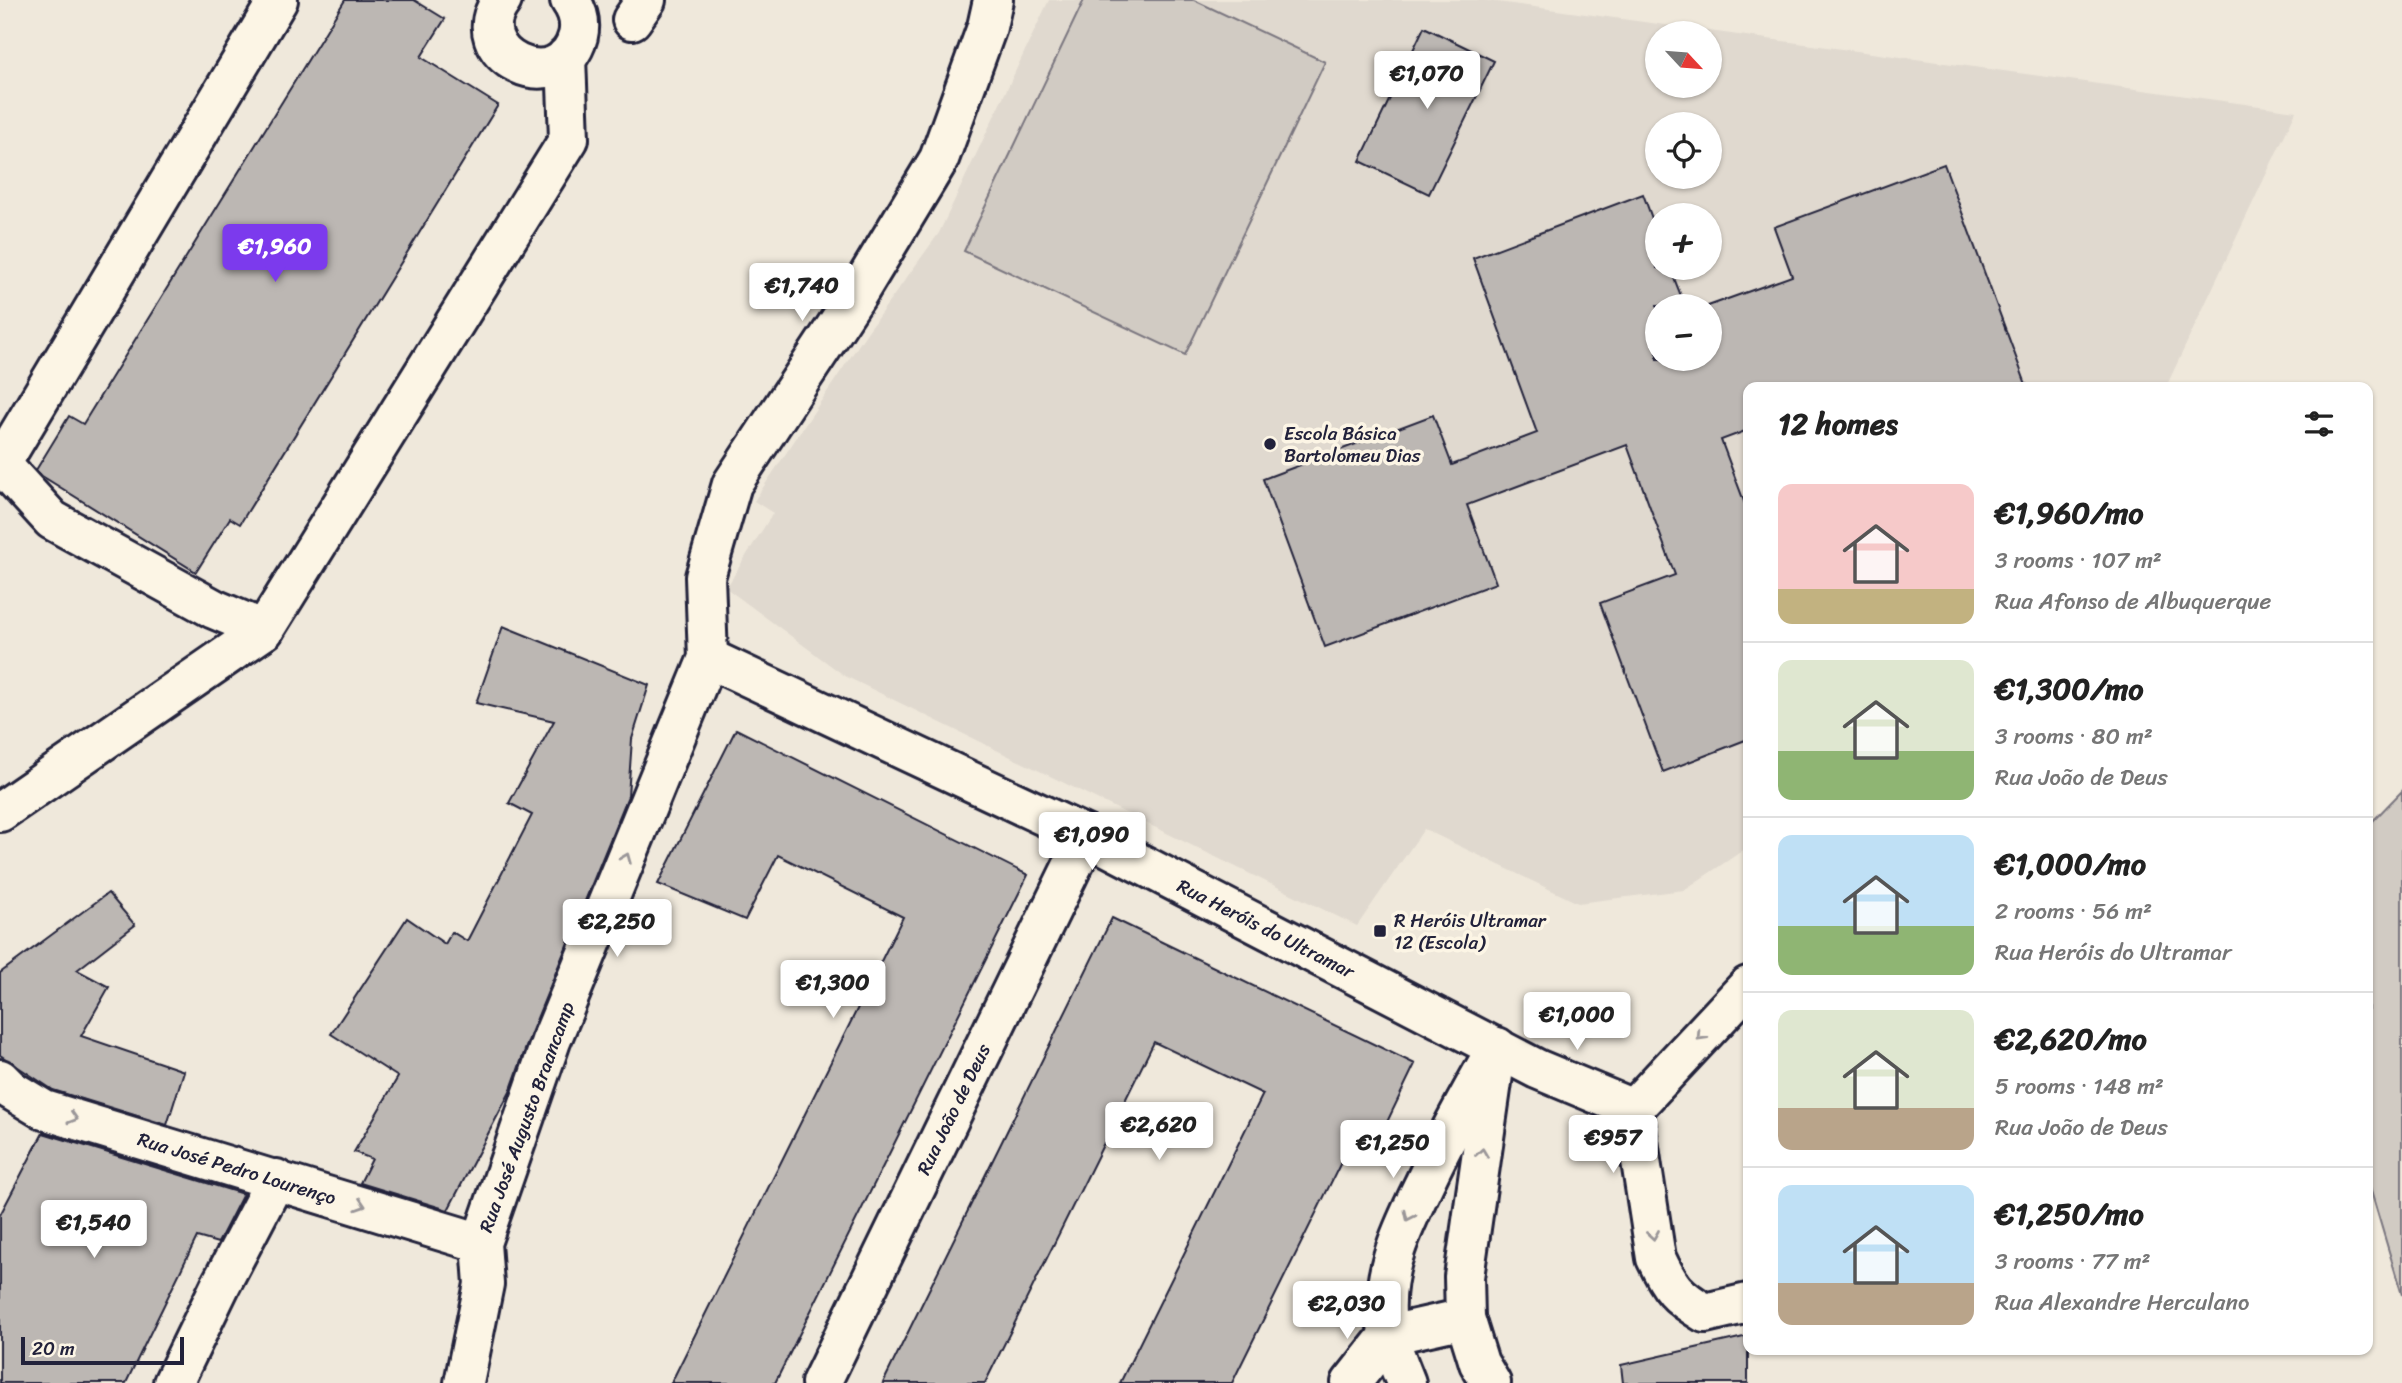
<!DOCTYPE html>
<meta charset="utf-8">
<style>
:root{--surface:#fff;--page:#f6f6f6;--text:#222;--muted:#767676;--line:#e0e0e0;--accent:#7c3aed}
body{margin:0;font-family:Sriracha,sans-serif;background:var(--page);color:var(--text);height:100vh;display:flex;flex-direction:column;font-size:26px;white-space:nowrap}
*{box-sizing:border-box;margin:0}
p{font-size:23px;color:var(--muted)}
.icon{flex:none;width:38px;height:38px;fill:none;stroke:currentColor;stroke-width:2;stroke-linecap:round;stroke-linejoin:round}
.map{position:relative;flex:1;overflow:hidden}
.side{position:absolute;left:1743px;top:382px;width:630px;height:973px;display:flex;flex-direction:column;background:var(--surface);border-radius:14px;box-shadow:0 2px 5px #0004}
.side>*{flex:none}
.needle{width:46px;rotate:116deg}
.tools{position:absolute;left:1645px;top:21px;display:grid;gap:14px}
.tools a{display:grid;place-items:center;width:77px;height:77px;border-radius:50%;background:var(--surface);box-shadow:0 2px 5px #0004;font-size:35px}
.scale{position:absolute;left:21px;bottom:18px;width:163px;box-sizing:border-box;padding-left:7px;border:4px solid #22223b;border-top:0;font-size:19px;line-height:24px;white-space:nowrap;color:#22223b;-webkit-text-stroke:5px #fcf5e5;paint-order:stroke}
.price{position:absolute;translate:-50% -60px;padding:0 16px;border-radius:7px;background:#fff;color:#222;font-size:23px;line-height:46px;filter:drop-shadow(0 2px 4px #0008)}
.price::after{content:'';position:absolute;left:50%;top:42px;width:21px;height:16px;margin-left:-10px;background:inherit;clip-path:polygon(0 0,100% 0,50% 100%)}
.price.current{background:var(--accent);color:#fff}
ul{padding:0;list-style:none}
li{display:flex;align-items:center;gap:21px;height:175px;padding:0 35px}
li+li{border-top:2px solid var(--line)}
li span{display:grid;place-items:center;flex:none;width:196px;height:140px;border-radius:14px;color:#555}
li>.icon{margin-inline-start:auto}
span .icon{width:84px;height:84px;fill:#fffc;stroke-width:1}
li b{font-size:30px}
h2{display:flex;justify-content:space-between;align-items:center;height:84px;padding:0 35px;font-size:30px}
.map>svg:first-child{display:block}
.built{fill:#e0d9cf;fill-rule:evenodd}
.green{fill:#d1cbc3;stroke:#7a767f;stroke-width:2}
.building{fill:#bcb7b3;stroke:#22223b;stroke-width:2}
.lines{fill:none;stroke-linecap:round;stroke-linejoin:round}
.minor-casing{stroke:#22223b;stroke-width:44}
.minor{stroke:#fcf5e5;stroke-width:38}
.oneway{stroke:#9a9698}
.poi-dot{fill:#22223b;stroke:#fcf5e5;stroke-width:2.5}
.labels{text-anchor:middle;stroke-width:7;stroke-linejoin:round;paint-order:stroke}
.poi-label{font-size:19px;fill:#22223b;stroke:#fcf5e5;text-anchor:start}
.street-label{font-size:19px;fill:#22223b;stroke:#fcf5e5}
</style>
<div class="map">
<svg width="2402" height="1383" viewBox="0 0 2402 1383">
<rect width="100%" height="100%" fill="#efe8db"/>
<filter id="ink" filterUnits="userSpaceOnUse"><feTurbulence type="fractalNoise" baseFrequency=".0143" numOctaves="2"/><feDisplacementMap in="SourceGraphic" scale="14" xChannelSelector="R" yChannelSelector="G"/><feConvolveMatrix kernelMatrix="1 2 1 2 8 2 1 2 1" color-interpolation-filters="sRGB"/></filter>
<g filter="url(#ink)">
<!-- built -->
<path class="built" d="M 1049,0 L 1483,0 L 2296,111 L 2166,387 L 1748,387 L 1748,847 L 1684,890 L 1578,903 L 1424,829 L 1357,926 L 845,676 L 726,588 L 773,513 L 754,501 L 868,331 L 939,233 ZM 1657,33 L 1710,33 L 1710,86 L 1657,86 ZM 1657,124 L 1710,124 L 1710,177 L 1657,177 ZM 1657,215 L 1710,215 L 1710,268 L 1657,268 ZM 1657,306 L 1710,306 L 1710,359 L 1657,359 Z"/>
<!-- green -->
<g class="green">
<polygon points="1084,0 1194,0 1325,62 1185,355 964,251"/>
<polygon points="2402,791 2402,1295 2368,1181 2368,826"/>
</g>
<!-- building -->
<g class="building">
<polygon points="345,0 414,0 445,19 421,57 498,105 240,524 230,518 196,572 42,476 36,470 69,416 83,424"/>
<polygon points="1424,27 1494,61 1429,194 1360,161"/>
<polygon points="1944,164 2027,387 1748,387 1748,430 1721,440 1748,512 1748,739 1663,772 1600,603 1675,575 1627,445 1467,505 1496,583 1325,647 1263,479 1433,415 1452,465 1537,433 1473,258 1643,194 1657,232 1657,268 1670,268 1685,306 1657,306 1657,359 1710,359 1708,306 1792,276 1774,227"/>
<polygon points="503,626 649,685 632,739 628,796 531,1033 510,1092 448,1210 360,1183 372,1159 354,1152 398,1077 331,1034 407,918 445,944 452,932 467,941 532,815 509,803 554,721 476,703"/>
<polygon points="736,729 1028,875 775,1383 671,1383 903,917 778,855 745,920 658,884"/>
<polygon points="108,893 135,925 77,970 109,987 81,1036 184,1071 167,1125 53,1090 0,1055 0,973"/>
<polygon points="1112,918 1415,1064 1376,1145 1355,1134 1232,1383 1120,1383 1263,1094 1154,1042 985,1383 883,1383"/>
<polygon points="43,1133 243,1194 218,1243 197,1237 126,1383 0,1383 0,1215"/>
<polygon points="1748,1336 1748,1383 1623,1383 1621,1365"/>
</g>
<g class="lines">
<defs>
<g id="minor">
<path d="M 502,0 C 460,54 560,103 578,36 C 581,23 578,11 570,0"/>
<polyline points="632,20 646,0"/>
<polyline points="264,630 214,609 52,520 1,464 278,0"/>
<polyline points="708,658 1087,836 1537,1069 1633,1109"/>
<polyline points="0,812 264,630 569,139 566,57"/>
<path d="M 1748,986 L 1633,1109 L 1656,1258 C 1670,1288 1676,1296 1705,1313 L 1748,1303"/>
<polyline points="0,1079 11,1090 44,1110 481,1243"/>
<polyline points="173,1383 221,1284 276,1179"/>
<polyline points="464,1383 484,1284 481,1243 551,1041 708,658 705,577 732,484 858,293 939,159 987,27 993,0"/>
<polyline points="821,1383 1087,836"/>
<polyline points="1351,1383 1389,1335 1465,1318"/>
<path d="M 1406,1383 C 1398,1362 1387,1339 1386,1316 C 1383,1267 1403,1227 1424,1184 C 1446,1137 1471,1092 1497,1047"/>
<polyline points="1491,1383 1479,1363 1465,1318 1464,1277 1494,1068"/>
</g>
</defs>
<!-- minor casing -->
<use href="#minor" class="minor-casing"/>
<!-- minor -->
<use href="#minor" class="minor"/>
</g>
<!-- one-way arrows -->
<defs><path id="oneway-chevron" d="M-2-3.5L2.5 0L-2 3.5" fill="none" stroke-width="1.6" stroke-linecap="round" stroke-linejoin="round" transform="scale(1.75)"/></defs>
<g class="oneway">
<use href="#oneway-chevron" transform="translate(626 858) rotate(-68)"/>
<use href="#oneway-chevron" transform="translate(1701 1036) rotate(133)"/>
<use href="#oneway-chevron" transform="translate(73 1118) rotate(17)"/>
<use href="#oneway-chevron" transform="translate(1482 1153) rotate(-82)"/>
<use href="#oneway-chevron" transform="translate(361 1205) rotate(18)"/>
<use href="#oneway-chevron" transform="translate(1409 1216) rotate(115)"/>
<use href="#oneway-chevron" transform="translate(1653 1235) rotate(81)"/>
</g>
</g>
<!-- markers -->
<g class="poi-dot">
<circle cx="1270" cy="444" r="7"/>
<rect x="1373" y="924" width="14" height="14" rx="3.5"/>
</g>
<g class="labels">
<!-- poi labels -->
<g class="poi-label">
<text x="1284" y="440">Escola Básica<tspan x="1284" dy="22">Bartolomeu Dias</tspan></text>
<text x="1394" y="927">R Heróis Ultramar<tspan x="1394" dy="22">12 (Escola)</tspan></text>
</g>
<!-- street labels -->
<g class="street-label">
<text transform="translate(1266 928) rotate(27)" y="7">Rua Heróis do Ultramar</text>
<text transform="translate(953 1109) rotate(-64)" y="7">Rua João de Deus</text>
<text transform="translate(526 1117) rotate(-70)" y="7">Rua José Augusto Braancamp</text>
<text transform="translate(237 1168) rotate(17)" y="7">Rua José Pedro Lourenço</text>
</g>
</g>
</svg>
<div class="tools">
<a><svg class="needle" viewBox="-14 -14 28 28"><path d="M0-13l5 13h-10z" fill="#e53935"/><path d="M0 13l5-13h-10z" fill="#767676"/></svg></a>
<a><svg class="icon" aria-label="locate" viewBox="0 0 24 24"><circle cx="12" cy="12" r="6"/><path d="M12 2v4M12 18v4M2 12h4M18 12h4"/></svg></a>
<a>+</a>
<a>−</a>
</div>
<div class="scale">20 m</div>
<b class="price" style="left:1427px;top:111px">€1,070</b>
<b class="price current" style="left:275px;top:284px">€1,960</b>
<b class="price" style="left:802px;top:323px">€1,740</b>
<b class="price" style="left:1092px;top:872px">€1,090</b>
<b class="price" style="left:617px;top:959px">€2,250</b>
<b class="price" style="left:833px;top:1020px">€1,300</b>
<b class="price" style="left:1577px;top:1052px">€1,000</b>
<b class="price" style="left:1159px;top:1162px">€2,620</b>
<b class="price" style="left:1613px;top:1175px">€957</b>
<b class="price" style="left:1393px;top:1180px">€1,250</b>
<b class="price" style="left:94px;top:1260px">€1,540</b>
<b class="price" style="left:1347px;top:1341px">€2,030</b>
<section class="side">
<h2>12 homes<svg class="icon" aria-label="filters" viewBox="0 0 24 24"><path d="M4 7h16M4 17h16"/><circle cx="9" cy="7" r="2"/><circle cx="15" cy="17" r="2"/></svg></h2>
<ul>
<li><span style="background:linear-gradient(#f6c9c9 75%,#c2b280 0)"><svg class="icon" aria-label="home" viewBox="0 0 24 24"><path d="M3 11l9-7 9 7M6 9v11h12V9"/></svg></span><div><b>€1,960/mo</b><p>3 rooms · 107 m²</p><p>Rua Afonso de Albuquerque</p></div></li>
<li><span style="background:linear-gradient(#dfe7d0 65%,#8fb573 0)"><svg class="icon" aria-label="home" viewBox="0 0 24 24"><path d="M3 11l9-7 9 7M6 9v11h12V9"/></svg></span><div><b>€1,300/mo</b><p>3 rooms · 80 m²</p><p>Rua João de Deus</p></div></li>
<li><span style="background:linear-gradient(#bfe0f5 65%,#8fb573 0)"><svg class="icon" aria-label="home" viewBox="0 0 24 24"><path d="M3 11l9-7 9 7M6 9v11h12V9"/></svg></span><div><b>€1,000/mo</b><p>2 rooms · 56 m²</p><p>Rua Heróis do Ultramar</p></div></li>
<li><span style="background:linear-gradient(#dfe7d0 70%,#b9a48a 0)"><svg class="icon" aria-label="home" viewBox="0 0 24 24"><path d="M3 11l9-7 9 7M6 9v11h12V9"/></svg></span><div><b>€2,620/mo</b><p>5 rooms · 148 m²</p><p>Rua João de Deus</p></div></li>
<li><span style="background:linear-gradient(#bfe0f5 70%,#b9a48a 0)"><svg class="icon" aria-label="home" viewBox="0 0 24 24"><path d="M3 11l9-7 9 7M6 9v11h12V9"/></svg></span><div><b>€1,250/mo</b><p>3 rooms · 77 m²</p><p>Rua Alexandre Herculano</p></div></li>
</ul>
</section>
</div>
